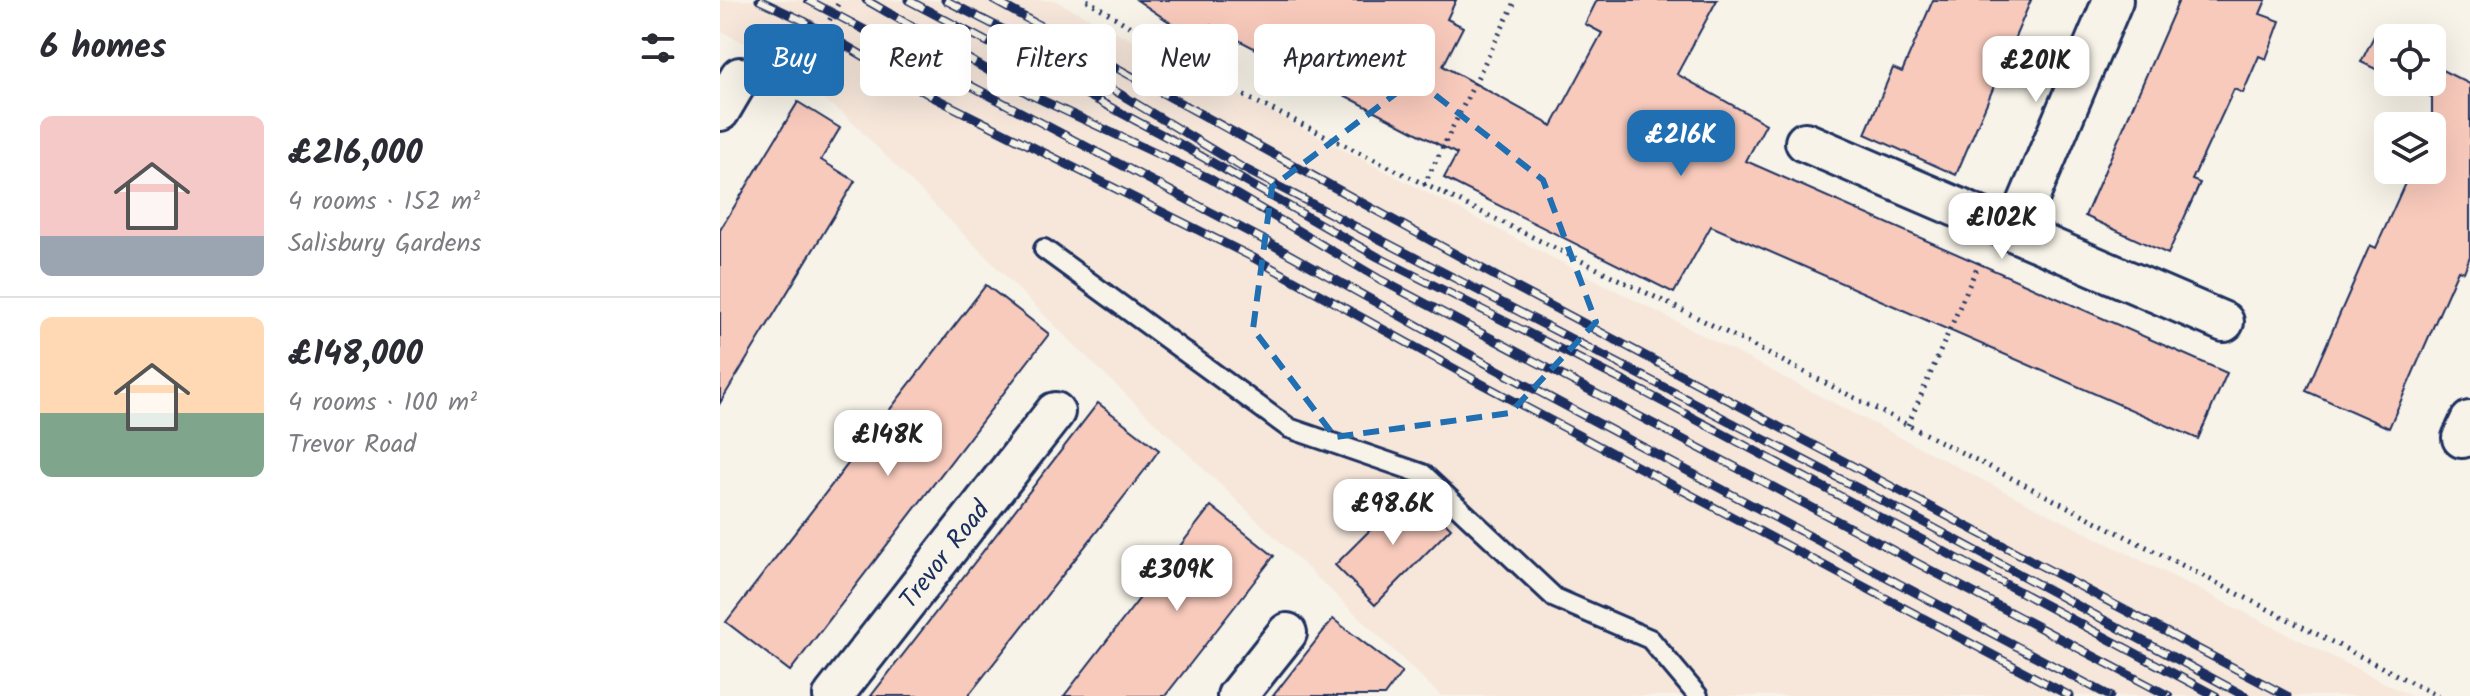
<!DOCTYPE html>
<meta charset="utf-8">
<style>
:root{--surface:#fff;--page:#f7f7f7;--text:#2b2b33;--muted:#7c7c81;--line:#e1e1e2;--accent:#1f6fb2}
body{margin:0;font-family:Kalam,sans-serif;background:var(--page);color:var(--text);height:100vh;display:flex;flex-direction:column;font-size:30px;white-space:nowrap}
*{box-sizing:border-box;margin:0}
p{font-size:26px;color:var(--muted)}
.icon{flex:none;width:44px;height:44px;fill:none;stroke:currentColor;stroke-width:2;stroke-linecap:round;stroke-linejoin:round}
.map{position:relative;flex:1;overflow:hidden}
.side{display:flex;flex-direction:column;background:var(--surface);width:720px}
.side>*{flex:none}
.hud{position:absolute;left:24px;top:24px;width:760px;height:72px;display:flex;gap:16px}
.buttons{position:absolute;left:1654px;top:24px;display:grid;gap:16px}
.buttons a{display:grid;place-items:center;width:72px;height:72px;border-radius:12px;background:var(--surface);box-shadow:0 8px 32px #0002;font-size:40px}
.price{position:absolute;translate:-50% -68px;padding:0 18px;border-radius:16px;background:#fff;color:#222;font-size:26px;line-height:52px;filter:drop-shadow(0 2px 4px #0008)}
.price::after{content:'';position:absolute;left:50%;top:48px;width:24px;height:18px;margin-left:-12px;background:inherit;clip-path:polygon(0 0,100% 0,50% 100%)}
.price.active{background:var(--accent);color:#fff}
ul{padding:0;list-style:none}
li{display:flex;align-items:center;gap:24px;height:200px;padding:0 40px}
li+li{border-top:2px solid var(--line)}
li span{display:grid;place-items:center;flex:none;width:224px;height:160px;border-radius:12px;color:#555}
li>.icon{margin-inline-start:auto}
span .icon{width:96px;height:96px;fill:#fffc;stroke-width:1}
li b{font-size:34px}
h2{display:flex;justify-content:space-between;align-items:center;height:96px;padding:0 40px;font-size:34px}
.pill{padding:0 28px;border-radius:12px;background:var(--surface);box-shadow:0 8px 32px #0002;font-size:28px;line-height:72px}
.pill.active{background:var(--accent);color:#fff}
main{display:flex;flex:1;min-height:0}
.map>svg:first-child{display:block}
.built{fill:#f7e7db}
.building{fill:#f8cabc;stroke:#1b2f5e;stroke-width:2}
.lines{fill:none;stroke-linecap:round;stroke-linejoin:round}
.lane-casing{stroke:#1b2f5e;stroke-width:24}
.street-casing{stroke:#1b2f5e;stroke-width:44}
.path{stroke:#1b2f5e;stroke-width:5;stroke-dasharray:2 6;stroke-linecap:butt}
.lane{stroke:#f7f3e8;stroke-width:18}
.street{stroke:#f7f3e8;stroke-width:38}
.rail-casing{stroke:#1b2f5e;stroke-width:9}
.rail{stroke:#f7f3e8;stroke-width:6;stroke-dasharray:18;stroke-linecap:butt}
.path-bridge{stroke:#1b2f5e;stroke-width:5;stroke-dasharray:2 6;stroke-linecap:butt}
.marked{fill:none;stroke:#1f6fb2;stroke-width:6;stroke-dasharray:16 10;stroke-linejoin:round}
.labels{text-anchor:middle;stroke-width:6;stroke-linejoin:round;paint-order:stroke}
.street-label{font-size:26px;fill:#1b2f5e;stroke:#f7f3e8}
</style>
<main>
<section class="side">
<h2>6 homes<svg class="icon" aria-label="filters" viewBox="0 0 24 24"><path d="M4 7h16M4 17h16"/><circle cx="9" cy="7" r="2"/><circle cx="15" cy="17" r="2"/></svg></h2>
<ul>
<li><span style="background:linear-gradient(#f6c9c9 75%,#9aa5b1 0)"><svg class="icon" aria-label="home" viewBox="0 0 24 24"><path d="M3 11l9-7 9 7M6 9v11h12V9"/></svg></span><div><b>£216,000</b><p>4 rooms · 152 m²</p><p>Salisbury Gardens</p></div></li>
<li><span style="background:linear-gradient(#ffd9b3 60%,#7fa58c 0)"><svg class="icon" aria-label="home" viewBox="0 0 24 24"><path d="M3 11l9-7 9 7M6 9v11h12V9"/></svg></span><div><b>£148,000</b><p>4 rooms · 100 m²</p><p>Trevor Road</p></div></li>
</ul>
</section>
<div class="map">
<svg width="1750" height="696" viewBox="0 0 1750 696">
<rect width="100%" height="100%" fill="#f7f3e8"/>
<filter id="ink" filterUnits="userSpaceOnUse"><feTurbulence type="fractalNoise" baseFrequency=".0125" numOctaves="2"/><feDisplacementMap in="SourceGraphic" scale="16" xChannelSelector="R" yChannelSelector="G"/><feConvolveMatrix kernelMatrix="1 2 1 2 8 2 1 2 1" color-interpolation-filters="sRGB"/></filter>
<g filter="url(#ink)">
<!-- built -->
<polygon class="built" points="0,0 334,0 1325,512 1691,696 721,696 354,345 123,113 57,70 62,61 0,31"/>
<!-- building -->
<g class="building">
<polygon points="417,0 736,0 727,19 743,27 723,66 832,126 882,33 865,24 877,0 997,0 957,74 1046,124 1026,161 1507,373 1478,439 991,226 954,293 724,178 737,154 490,25 479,42"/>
<polygon points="1213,0 1311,0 1236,175 1145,134 1173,68 1182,72"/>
<polygon points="1459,0 1546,0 1540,14 1560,21 1546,59 1539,56 1523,93 1514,89 1472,180 1480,183 1448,254 1365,216"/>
<polygon points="1654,36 1668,43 1668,75 1641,62"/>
<polygon points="1712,65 1750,84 1750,256 1744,272 1738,270 1669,428 1586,391 1650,245 1656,248 1690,172 1712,182 1712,97 1682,82 1712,82"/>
<polygon points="78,102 120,128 101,160 135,181 0,403 0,230"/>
<polygon points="266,285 329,334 70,671 6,622"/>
<polygon points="378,403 439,450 424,471 248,696 151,696"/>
<polygon points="691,489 731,528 655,605 615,565"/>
<polygon points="491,506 554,556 481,650 445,696 344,696"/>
<polygon points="613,619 682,672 664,696 553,696"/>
</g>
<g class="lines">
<defs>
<polyline id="lane" points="324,249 569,428 703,474 835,598 930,639 978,696"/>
<g id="street">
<polyline points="0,111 20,77"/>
<polyline points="1085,142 1504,322"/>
<polyline points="1295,232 1393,0"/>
<polyline points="1742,438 1750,421"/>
<path id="s1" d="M 113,696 L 335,412"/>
<polyline points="517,696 567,633"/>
</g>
</defs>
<!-- lane casing -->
<use href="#lane" class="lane-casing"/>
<!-- street casing -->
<use href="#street" class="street-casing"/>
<!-- path -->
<g class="path">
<polyline points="367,0 512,90 988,323 1718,696"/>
<polyline points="56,64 80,77"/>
<polyline points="704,185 796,0"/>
<polyline points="1188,425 1261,258"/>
</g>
<!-- lane -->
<use href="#lane" class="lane"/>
<!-- street -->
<use href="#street" class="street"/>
<defs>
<g id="rail">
<polyline points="39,0 84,21 213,97 532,257 762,384 1350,696"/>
<polyline points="88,0 542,239 767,364 1390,696"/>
<polyline points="146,0 311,95 489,178 661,280 1449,696"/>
<polyline points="188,0 458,143 658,257 913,386 1496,696"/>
<polyline points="225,0 347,62 523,168 1201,521 1525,696"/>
<polyline points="273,0 799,289 1567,696"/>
</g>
</defs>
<!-- rail casing -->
<use href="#rail" class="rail-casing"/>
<!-- rail -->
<use href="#rail" class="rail"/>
<!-- path-bridge -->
<polyline class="path-bridge" points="80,77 120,0"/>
</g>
</g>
<!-- marked area -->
<path class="marked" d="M 695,79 L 823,180 L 876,322 L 790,413 L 615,437 L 533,329 L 552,187 Z"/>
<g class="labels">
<!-- street labels -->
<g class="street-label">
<text dy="9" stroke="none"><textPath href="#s1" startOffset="180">Trevor Road</textPath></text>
</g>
</g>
</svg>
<div class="buttons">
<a><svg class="icon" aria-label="locate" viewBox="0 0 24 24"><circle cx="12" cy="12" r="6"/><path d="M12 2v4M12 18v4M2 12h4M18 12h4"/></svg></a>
<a><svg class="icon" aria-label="layers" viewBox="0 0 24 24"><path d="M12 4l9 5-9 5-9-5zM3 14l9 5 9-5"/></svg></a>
</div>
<b class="price" style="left:1316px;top:104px">£201K</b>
<b class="price active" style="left:961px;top:178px">£216K</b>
<b class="price" style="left:1282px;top:261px">£102K</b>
<b class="price" style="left:168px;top:478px">£148K</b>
<b class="price" style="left:673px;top:547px">£98.6K</b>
<b class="price" style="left:457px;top:613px">£309K</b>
<div class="hud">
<a class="pill active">Buy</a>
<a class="pill">Rent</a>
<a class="pill">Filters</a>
<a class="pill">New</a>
<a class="pill">Apartment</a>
</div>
</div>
</main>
